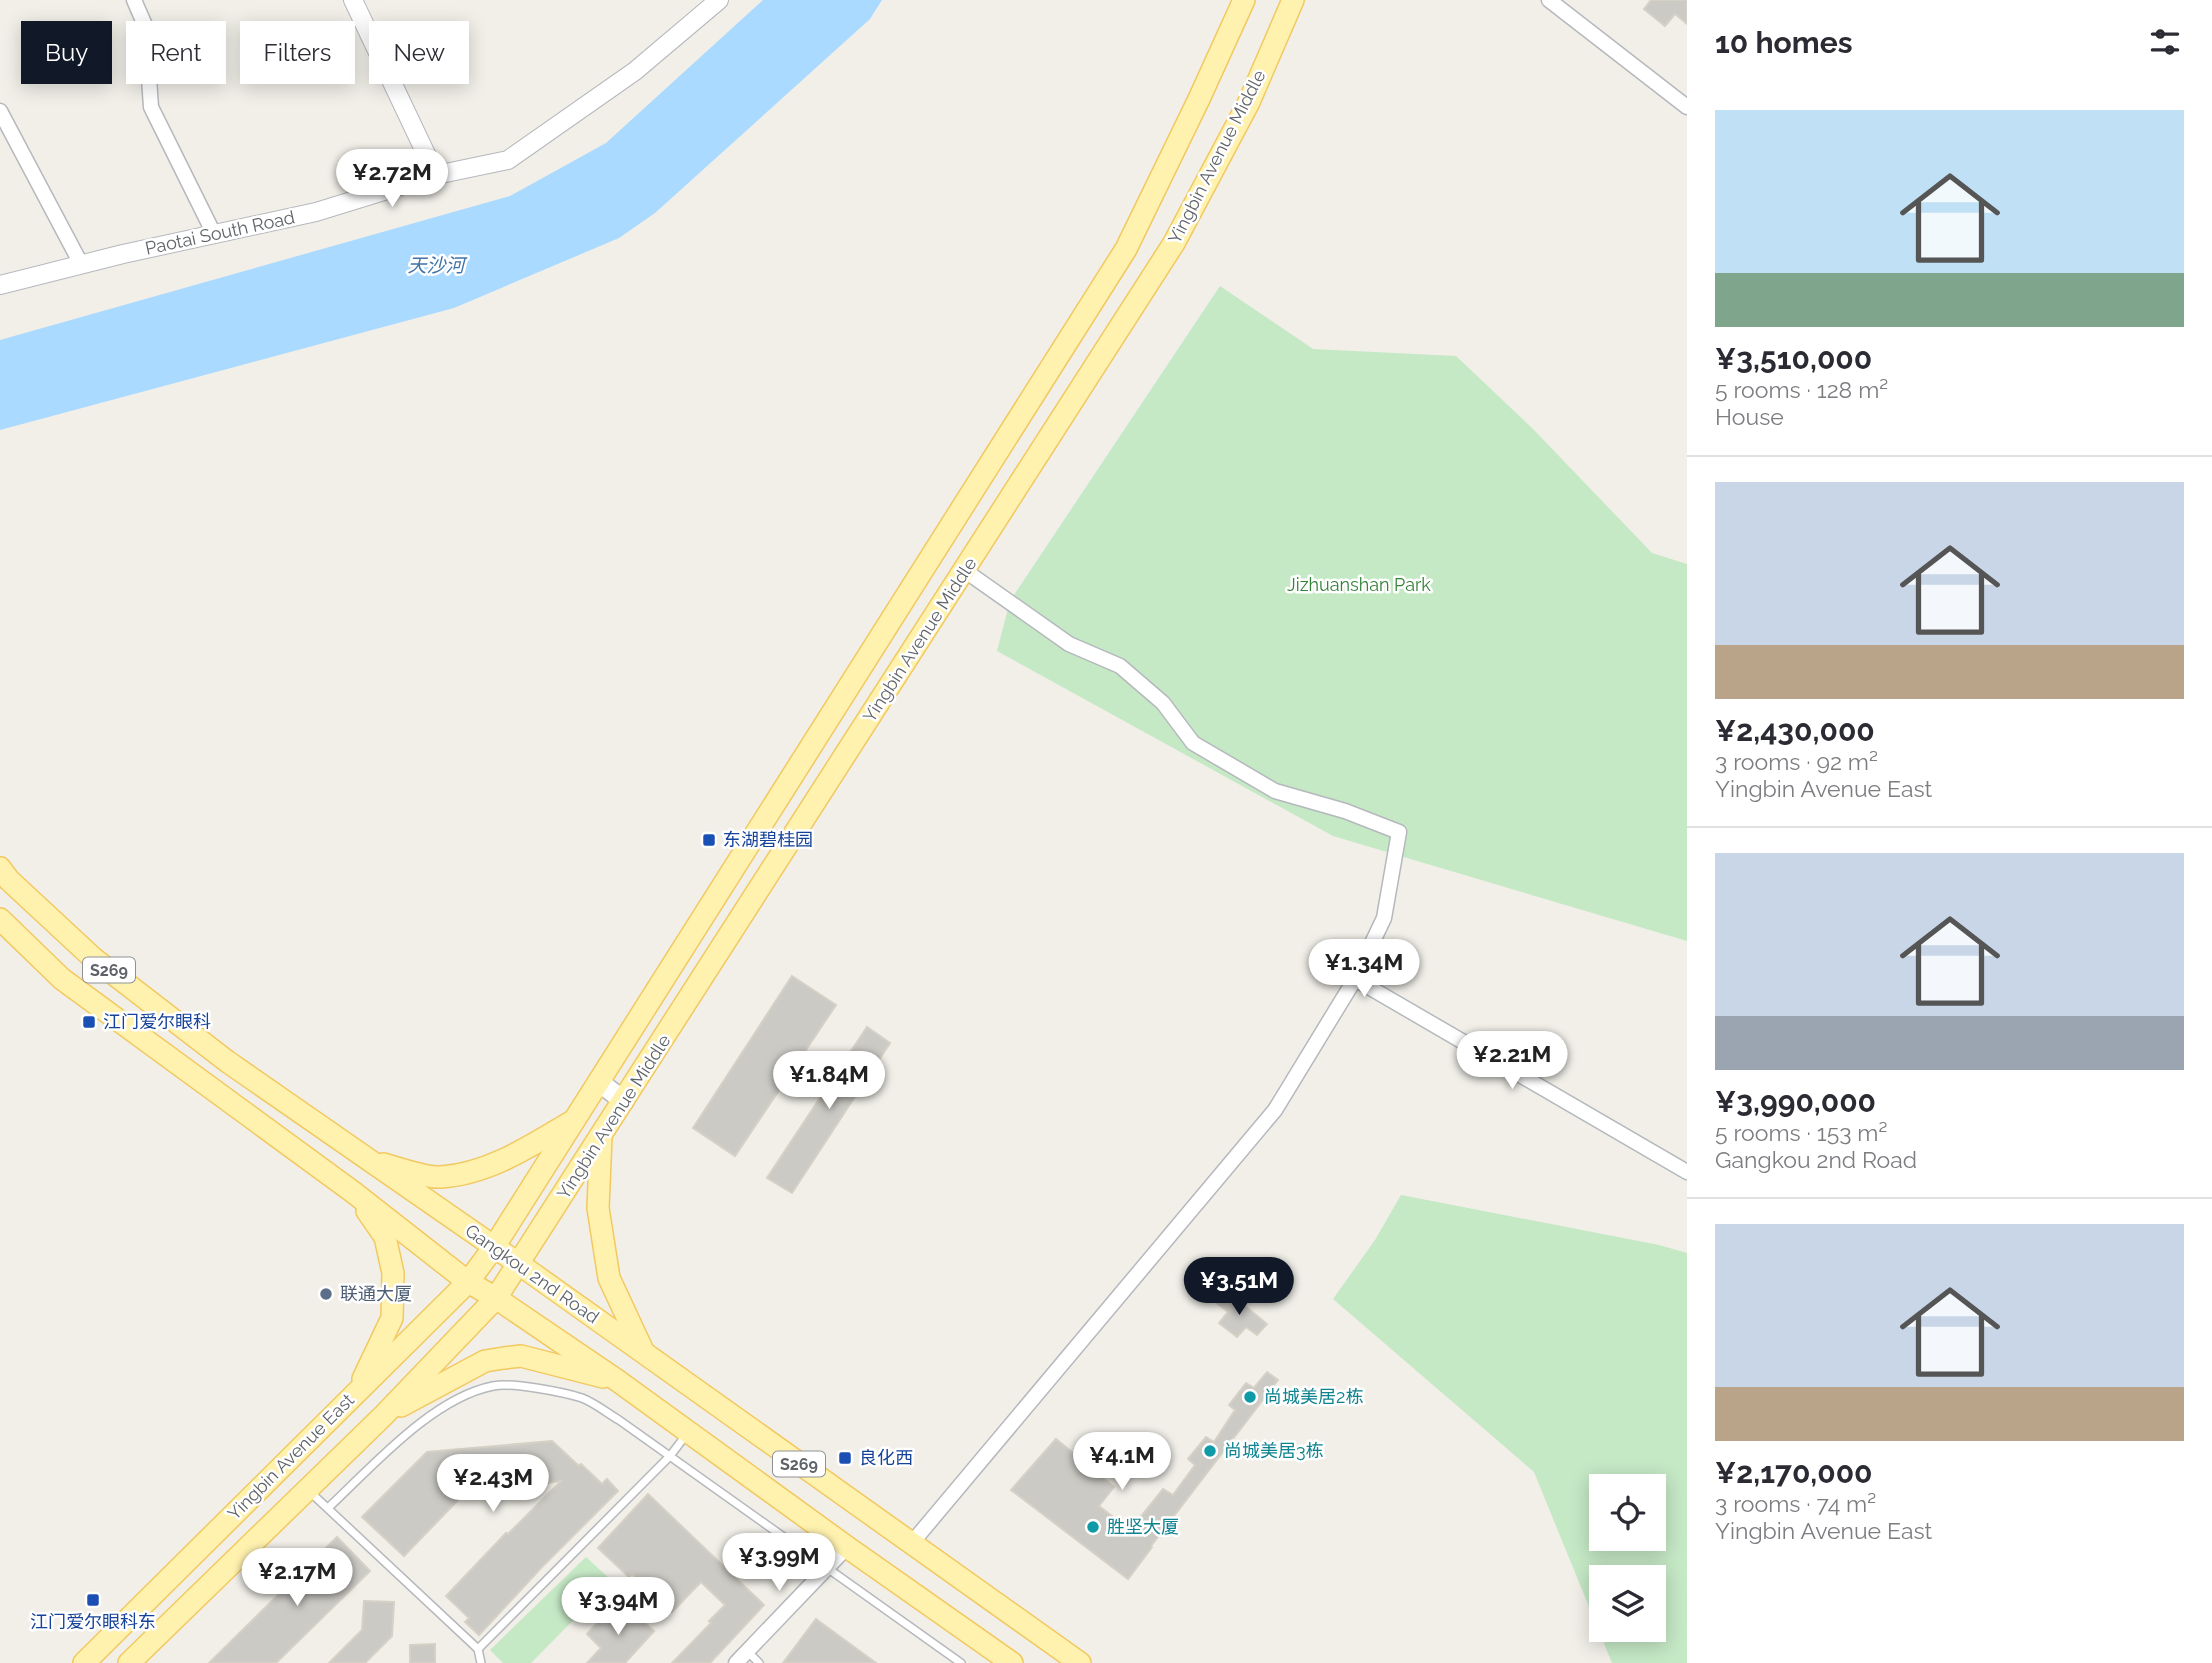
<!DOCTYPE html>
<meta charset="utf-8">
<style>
:root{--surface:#fff;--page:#f7f7f7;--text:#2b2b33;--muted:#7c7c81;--line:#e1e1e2;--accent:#111827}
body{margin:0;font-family:Raleway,"Noto Sans SC",sans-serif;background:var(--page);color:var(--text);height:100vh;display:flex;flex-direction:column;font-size:26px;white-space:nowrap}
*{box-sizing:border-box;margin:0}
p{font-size:23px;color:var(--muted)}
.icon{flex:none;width:38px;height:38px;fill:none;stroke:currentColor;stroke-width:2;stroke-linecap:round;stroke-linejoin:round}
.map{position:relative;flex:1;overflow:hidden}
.sheet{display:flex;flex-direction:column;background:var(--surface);width:525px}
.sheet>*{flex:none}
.hud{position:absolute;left:21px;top:21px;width:665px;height:63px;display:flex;gap:14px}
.buttons{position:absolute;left:1589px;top:1474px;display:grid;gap:14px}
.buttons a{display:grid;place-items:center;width:77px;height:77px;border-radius:0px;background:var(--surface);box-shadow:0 4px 18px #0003;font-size:35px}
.price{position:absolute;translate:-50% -60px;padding:0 16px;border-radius:24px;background:#fff;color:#222;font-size:23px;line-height:46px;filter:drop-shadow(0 2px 4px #0008)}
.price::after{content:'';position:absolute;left:50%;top:42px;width:21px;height:16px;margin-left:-10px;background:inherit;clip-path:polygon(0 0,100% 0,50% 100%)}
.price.on{background:var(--accent);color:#fff}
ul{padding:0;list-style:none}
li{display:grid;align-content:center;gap:14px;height:371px;padding:0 28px}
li+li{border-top:2px solid var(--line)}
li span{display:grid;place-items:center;height:217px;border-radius:0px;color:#555}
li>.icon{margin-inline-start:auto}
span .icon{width:126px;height:126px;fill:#fffc;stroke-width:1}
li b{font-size:30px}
h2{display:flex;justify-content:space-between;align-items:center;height:84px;padding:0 28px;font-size:30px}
.tag{padding:0 24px;border-radius:0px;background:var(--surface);box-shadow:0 4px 18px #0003;font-size:24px;line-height:63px}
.tag.on{background:var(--accent);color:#fff}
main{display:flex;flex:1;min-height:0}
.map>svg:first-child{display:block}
.green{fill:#c5e8c5;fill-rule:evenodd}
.water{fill:#aadaff}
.building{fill:#cccac5;stroke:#d6d1c6;stroke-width:2}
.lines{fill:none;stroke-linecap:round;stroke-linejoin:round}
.service-casing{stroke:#b5b8bc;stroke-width:10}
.minor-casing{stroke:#b5b8bc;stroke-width:17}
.tertiary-casing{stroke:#b5b8bc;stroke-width:20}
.secondary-casing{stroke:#b6babf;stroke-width:22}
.primary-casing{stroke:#f2c960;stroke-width:24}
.service{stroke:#fff;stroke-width:7}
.minor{stroke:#fff;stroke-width:14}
.tertiary{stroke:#fff;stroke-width:18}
.secondary{stroke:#fff;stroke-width:19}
.primary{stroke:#fff2af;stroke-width:21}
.transit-dot{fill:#1a4fb4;stroke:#fff;stroke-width:2.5}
.service-dot{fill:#5c6f8a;stroke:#fff;stroke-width:2.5}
.culture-dot{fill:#0f9aa8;stroke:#fff;stroke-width:2.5}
.labels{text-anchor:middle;stroke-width:5;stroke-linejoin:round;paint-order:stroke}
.shield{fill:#fff;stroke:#8f9295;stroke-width:2}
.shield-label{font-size:16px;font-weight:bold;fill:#5f6368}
.street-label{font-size:18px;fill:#5f6368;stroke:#fff}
.park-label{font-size:18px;fill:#348238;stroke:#fff}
.transit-label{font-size:18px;fill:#164399;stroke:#fff;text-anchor:start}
.service-label{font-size:18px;fill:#4e5e75;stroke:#fff;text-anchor:start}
.culture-label{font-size:18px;fill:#0d838f;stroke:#fff;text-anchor:start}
.water-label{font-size:19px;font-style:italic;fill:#4174aa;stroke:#fff}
</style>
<main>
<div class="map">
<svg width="1687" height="1663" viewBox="0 0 1687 1663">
<rect width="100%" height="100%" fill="#f1efe8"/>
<!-- green -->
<g class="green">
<polygon points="1220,286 1313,349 1456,356 1533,429 1652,553 1687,564 1687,941 1333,836 997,651 1010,601"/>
<path d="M 1401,1195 L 1659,1245 L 1687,1253 L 1687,1663 L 1612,1663 L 1534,1472 L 1333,1299 L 1375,1240 ZM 1601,1486 L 1654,1486 L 1654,1538 L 1601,1538 ZM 1601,1577 L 1654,1577 L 1654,1629 L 1601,1629 Z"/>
<polygon points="586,1557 612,1581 531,1663 503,1663 490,1650"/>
</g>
<!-- water -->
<polygon class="water" points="763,0 882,0 870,19 655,213 619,238 454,308 0,430 0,340 510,196 606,143"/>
<!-- building -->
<g class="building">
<polygon points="1651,0 1687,0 1687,24 1675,14 1665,26 1644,9"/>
<polygon points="792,976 836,1005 735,1156 693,1128"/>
<polygon points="867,1027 890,1043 792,1193 767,1178"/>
<polygon points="1227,1291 1267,1324 1257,1335 1246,1327 1237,1337 1219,1323 1228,1312 1217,1303"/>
<polygon points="1267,1372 1278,1380 1151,1546 1152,1547 1128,1579 1011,1490 1056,1439 1114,1487 1099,1506 1130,1530 1163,1489 1173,1495 1195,1465 1188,1459 1206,1437 1214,1442 1235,1410 1229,1405 1246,1383 1254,1388"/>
<polygon points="552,1441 579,1466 581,1464 602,1484 607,1479 618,1491 542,1567 479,1635 465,1622 469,1618 446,1596 506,1533 508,1534 561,1481 462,1496 404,1556 362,1517 427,1452"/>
<polygon points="648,1494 764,1605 710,1663 672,1663 711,1623 709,1621 725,1605 701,1582 672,1612 632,1574 629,1577 598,1548"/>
<polygon points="337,1537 370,1571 276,1663 209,1663"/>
<polygon points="364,1601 394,1602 392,1636 365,1663 329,1663 362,1630"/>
<polygon points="614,1604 632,1620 636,1615 654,1631 625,1663 587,1663 601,1648 587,1634"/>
<polygon points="816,1619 876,1663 783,1663"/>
<polygon points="435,1644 435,1663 410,1663 410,1645"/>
</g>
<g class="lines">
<defs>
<g id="service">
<polyline points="308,1490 478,1649 670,1456 686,1435"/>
<path d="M 328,1508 C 372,1467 432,1398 493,1386 C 512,1382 563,1392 582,1398 C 595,1403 607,1413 619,1420 L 961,1663"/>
<polyline points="478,1649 481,1663"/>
<polyline points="747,1651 759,1663"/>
</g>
<g id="minor">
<polyline points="134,0 151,39 149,78 151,107 214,234"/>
<polyline points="1549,0 1687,107"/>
<polyline points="0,111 81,264"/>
<polyline points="1355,979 1687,1172"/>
<polyline points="911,1544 1275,1110 1355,979 1384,918 1399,832 1345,811 1275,791 1193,743 1163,703 1120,666 1069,644 964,570"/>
<polyline points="736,1663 847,1547"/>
</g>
<g id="tertiary">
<polyline points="353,0 436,175"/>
<polyline points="0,285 123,254 316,212 436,175 508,160 635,71 719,0"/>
</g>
<polyline id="secondary" points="599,1082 624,1101"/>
<g id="primary">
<polyline points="0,868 9,880 93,958 228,1062 519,1264 1080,1663"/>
<polyline points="0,919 62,979 353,1192 468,1282 496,1298 618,1381 847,1547 1012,1663"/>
<polyline points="601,1137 598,1208 609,1278 643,1351"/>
<path d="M 383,1164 C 399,1168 425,1178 441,1177 C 489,1174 532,1145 571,1122"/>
<polyline points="363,1379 392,1318 393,1273 385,1237 367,1211"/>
<polyline points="401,1406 485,1361 504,1358 521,1356 603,1377"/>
<polyline points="84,1663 468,1282 494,1247 1126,249 1199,99 1244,0"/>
<polyline points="129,1663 384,1415 496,1298 1174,243 1249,102 1293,0"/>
</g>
</defs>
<!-- service casing -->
<use href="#service" class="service-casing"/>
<!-- minor casing -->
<use href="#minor" class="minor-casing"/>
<!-- tertiary casing -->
<use href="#tertiary" class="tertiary-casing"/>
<!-- secondary casing -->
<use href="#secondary" class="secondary-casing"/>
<!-- primary casing -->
<use href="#primary" class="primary-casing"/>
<!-- service -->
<use href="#service" class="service"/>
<!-- minor -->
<use href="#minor" class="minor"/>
<!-- tertiary -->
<use href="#tertiary" class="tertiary"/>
<!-- secondary -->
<use href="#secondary" class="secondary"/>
<!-- primary -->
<use href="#primary" class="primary"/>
</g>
<!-- markers -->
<g class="transit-dot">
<rect x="702" y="833" width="14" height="14" rx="3.5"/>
<rect x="82" y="1015" width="14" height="14" rx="3.5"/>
<rect x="838" y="1451" width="14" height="14" rx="3.5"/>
<rect x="86" y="1593" width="14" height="14" rx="3.5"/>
</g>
<circle class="service-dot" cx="326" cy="1294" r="7"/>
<g class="culture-dot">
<circle cx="1250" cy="1397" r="7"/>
<circle cx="1210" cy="1451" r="7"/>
<circle cx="1093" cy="1527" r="7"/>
</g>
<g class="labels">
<!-- shield labels -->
<g class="shield">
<rect x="83" y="957.5" width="52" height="25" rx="5"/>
<rect x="773" y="1451.5" width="52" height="25" rx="5"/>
</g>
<g class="shield-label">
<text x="109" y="976">S269</text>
<text x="799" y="1470">S269</text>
</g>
<!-- street labels -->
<g class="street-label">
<text transform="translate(1217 157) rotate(-63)" y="6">Yingbin Avenue Middle</text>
<text transform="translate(220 233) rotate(-12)" y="6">Paotai South Road</text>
<text transform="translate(920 640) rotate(-57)" y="6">Yingbin Avenue Middle</text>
<text transform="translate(614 1117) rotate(-57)" y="6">Yingbin Avenue Middle</text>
<text transform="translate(532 1274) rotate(35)" y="6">Gangkou 2nd Road</text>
<text transform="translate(291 1457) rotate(-45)" y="6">Yingbin Avenue East</text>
</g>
<!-- park labels -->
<g class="park-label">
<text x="1359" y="591">Jizhuanshan Park</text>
</g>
<!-- transit labels -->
<g class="transit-label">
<text x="723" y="846">东湖碧桂园</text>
<text x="103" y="1028">江门爱尔眼科</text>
<text x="859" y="1464">良化西</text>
<text x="93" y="1628" text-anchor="middle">江门爱尔眼科东</text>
</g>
<!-- service labels -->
<g class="service-label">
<text x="340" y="1300">联通大厦</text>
</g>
<!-- culture labels -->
<g class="culture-label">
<text x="1264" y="1403">尚城美居2栋</text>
<text x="1224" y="1457">尚城美居3栋</text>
<text x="1107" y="1533">胜坚大厦</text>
</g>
<!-- water labels -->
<g class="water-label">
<text x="436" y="272">天沙河</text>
</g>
</g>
</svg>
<div class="buttons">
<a><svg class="icon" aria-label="locate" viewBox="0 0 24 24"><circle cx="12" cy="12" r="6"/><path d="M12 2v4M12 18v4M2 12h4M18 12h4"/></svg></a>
<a><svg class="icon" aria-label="layers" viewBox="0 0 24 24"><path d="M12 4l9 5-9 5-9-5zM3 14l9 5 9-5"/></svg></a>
</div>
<b class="price" style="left:392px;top:209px">¥2.72M</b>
<b class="price" style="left:1364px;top:999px">¥1.34M</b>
<b class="price" style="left:1512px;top:1091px">¥2.21M</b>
<b class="price" style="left:829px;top:1111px">¥1.84M</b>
<b class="price on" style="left:1239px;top:1317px">¥3.51M</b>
<b class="price" style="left:1122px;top:1492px">¥4.1M</b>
<b class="price" style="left:493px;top:1514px">¥2.43M</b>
<b class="price" style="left:779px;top:1593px">¥3.99M</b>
<b class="price" style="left:297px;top:1608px">¥2.17M</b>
<b class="price" style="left:618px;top:1637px">¥3.94M</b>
<div class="hud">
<a class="tag on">Buy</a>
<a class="tag">Rent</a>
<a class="tag">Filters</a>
<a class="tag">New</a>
</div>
</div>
<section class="sheet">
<h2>10 homes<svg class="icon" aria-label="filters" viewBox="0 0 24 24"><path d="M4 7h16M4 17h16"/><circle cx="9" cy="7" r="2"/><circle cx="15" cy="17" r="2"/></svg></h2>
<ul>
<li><span style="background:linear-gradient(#bfe0f5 75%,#7fa58c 0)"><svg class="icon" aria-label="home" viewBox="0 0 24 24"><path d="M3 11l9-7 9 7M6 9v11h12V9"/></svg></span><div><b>¥3,510,000</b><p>5 rooms · 128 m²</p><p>House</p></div></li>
<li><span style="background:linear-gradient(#c9d6e8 75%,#b9a48a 0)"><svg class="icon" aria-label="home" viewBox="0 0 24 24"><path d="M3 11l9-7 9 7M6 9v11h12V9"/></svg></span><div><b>¥2,430,000</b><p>3 rooms · 92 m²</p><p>Yingbin Avenue East</p></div></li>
<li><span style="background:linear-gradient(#c9d6e8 75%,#9aa5b1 0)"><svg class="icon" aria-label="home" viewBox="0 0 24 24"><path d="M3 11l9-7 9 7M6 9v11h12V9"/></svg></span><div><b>¥3,990,000</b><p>5 rooms · 153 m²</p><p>Gangkou 2nd Road</p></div></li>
<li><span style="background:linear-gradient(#c9d6e8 75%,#b9a48a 0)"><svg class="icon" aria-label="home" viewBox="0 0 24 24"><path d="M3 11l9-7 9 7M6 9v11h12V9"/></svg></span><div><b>¥2,170,000</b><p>3 rooms · 74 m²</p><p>Yingbin Avenue East</p></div></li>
</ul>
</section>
</main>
